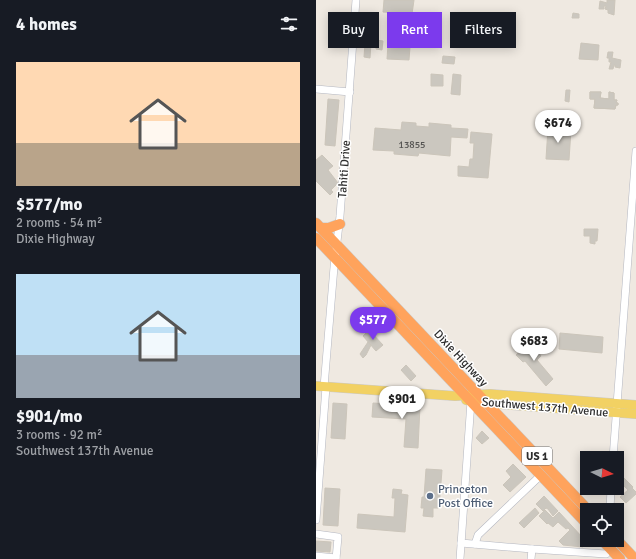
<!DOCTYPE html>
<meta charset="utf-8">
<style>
:root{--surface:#171b24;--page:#20242c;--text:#f1f3f6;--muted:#9ea1a6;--accent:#7c3aed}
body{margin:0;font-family:Signika,sans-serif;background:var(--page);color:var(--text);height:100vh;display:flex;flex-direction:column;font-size:15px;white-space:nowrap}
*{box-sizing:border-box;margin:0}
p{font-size:13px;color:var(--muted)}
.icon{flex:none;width:22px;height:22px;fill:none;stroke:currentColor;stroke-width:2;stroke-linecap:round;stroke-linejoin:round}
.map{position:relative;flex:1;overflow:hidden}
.details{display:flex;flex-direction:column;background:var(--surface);width:316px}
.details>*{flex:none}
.guide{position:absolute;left:12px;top:12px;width:248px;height:36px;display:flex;gap:8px}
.needle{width:26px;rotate:95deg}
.fabs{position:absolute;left:264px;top:451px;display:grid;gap:8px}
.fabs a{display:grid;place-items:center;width:44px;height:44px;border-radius:0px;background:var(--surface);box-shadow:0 2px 10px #0003;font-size:20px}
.price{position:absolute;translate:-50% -34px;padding:0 9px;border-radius:14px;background:#fff;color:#222;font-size:13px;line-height:26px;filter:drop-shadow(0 1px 2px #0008)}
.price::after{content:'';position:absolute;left:50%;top:24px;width:12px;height:9px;margin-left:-6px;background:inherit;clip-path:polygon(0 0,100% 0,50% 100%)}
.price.on{background:var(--accent);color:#fff}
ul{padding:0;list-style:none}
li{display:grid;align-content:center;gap:8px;height:212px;padding:0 16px}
li span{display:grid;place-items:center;height:124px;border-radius:0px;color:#555}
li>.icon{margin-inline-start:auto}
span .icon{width:72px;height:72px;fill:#fffc;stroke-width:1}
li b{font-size:17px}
h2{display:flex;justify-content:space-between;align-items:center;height:48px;padding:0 16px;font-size:17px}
.pill{padding:0 14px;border-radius:0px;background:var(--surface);box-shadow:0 2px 10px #0003;font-size:14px;line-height:36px}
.pill.on{background:var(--accent);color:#fff}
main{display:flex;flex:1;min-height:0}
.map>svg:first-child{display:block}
.building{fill:#cbc7bf;stroke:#cbc5ba}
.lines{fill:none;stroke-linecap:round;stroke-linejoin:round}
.minor-casing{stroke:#b4b7c1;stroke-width:8}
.major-casing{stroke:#c9c9c9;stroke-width:10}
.highway-casing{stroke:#c9c9c9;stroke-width:11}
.minor{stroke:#fff;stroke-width:7}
.major{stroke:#f2d163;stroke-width:9}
.highway{stroke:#ffa35c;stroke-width:10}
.service-dot{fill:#5c6f8a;stroke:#fff;stroke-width:1.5}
.labels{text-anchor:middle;stroke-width:3;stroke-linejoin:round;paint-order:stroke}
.number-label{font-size:10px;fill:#555452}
.shield{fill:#fff;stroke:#6d6d6d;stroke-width:1}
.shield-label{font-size:11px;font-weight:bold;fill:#2e2e2e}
.street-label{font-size:12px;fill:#2e2e2e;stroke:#fff}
.service-label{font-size:12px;fill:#4e5e75;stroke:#fff;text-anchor:start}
</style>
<main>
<section class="details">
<h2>4 homes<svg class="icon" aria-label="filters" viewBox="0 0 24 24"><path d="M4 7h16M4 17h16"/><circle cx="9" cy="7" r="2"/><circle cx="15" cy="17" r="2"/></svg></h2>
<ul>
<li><span style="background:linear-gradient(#ffd9b3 65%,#b9a48a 0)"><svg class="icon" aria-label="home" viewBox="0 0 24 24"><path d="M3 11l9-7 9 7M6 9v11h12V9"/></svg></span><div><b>$577/mo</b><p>2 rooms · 54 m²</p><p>Dixie Highway</p></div></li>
<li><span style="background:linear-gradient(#bfe0f5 65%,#9aa5b1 0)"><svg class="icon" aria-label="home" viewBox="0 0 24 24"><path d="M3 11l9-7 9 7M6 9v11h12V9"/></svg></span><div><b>$901/mo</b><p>3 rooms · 92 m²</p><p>Southwest 137th Avenue</p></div></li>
</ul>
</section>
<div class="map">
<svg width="320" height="559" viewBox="0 0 320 559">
<rect width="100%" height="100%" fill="#efe9e1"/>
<!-- building -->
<g class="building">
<polygon points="68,0 98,0 96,14 67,12"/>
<polygon points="291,0 299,0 298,15 292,13 292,10 289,9 290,6 288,6 288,9 283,9 284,1 291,3"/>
<polygon points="257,13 263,14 263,18 256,18"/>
<polygon points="60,40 67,41 66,50 60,49"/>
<polygon points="49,43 55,43 54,58 48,57"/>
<polygon points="265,43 283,45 282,60 263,59"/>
<polygon points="72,45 94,47 93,60 71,59"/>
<polygon points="292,52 297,52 296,58 305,60 304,68 299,67 299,65 298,65 297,69 293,69 295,62 293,62 293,58 291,58"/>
<polygon points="127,56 139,57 138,64 126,63"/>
<polygon points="115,74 127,75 127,86 115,86"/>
<polygon points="137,74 145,75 144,95 135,94"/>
<polygon points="250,90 254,90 253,102 249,101"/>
<polygon points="274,92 285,92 284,98 293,99 293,92 298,93 298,100 301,100 300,103 302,103 302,105 300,105 299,109 278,108 279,99 274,99"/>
<polygon points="274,92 285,92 284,98 293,99 293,92 298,93 298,100 301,100 300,103 302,103 302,105 300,105 299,109 278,108 279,99 274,99"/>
<polygon points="12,99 23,100 19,146 9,145"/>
<polygon points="86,122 100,123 100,126 113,127 113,123 135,125 135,128 152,129 151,138 135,137 134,156 103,153 102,156 78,154 78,151 57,150 59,128 85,130"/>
<polygon points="232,128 255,130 253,160 230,159"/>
<polygon points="155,132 176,134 172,178 142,176 142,166 153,167 154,159 157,159 158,143 154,143"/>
<polygon points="6,155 17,166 12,170 22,183 15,190 17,192 14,195 0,181 0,160"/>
<polygon points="268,229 282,229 281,241 279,241 279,244 274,243 274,236 268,236"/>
<polygon points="53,330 67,345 60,351 47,336"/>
<polygon points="244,333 287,337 286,353 243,349"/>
<polygon points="215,341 222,349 221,351 225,356 221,360 237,379 230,386 209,361 207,362 200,355"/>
<polygon points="52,342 55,345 50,355 47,358 44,354"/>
<polygon points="90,365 100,376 95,381 85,370"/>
<polygon points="17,403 31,404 29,439 15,438"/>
<polygon points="57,403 104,406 102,448 88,447 90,419 56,417"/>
<polygon points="166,431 173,438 166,444 160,438"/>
<polygon points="197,464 210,477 194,492 187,485 195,477 190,471"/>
<polygon points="110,469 126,470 123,508 117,508 117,517 107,516 108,508 105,508 106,497 108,497"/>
<polygon points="307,477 317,487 316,488 320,492 320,494 310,503 304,497 312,490 305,483 305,479"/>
<polygon points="9,488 24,489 22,526 7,525"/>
<polygon points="77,489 86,490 85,494 92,495 89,532 41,528 42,514 78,517 79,498 76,498"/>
<polygon points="228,496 242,511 237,516 232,509 230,508 227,511 220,504"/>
<polygon points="219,508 223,513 208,528 203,523"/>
<polygon points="229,510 237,518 243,512 267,538 267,547 247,545 243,541 254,530 252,528 250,529 242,522 237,527 232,523 231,524 223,516"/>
<polygon points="0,541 15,542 14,552 0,551"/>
</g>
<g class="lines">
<defs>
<g id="minor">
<polyline points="0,89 34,92"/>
<polyline points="8,387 18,267 24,216 40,0"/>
<polyline points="297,458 320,151"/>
<polyline points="294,510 295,488"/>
<polyline points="0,520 10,387"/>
<polyline points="0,534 22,537 20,559"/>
<polyline points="145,543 216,549 290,554"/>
<polyline points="159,544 162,535 225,475"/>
<polyline points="0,556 20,558"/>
<polyline points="144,559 155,401"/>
<polyline points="215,559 216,549"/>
</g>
<g id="major">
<polyline points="0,386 139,396 174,394 320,405"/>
<polyline points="150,400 170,403 320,414"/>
</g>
<g id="highway">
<polyline points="0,223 272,510"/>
<polyline points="5,228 13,228 24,224"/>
<polyline points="0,238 271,524"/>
<polyline points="285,510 294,508"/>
<polyline points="286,540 304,559"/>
<polyline points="301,540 319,559"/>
</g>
</defs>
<!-- minor casing -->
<use href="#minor" class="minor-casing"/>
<!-- major casing -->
<use href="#major" class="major-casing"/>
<!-- highway casing -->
<use href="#highway" class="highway-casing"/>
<!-- minor -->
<use href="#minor" class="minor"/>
<!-- major -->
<use href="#major" class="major"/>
<!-- highway -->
<use href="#highway" class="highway"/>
</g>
<!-- markers -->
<circle class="service-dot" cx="114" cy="496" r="4"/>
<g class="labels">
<!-- number labels -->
<g class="number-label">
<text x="96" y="148">13855</text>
</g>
<!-- shield labels -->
<rect class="shield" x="206" y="447" width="30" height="18" rx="3"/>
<g class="shield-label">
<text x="221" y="460">US 1</text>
</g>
<!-- street labels -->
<g class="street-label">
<text transform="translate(28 169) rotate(-86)" y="4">Tahiti Drive</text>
<text transform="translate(145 358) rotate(47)" y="4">Dixie Highway</text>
<text transform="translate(229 407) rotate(5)" y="4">Southwest 137th Avenue</text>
</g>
<!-- service labels -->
<g class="service-label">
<text x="122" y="493">Princeton<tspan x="122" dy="14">Post Office</tspan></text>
</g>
</g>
</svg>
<div class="fabs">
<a><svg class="needle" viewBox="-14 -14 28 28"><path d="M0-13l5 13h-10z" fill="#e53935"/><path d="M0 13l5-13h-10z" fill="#9ea1a6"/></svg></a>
<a><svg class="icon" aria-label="locate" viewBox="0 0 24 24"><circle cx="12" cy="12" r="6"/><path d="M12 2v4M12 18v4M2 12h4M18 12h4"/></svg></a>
</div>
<b class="price" style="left:242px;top:144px">$674</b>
<b class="price on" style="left:57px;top:341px">$577</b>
<b class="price" style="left:218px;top:362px">$683</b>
<b class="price" style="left:86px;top:420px">$901</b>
<div class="guide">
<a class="pill">Buy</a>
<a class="pill on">Rent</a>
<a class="pill">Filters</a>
</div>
</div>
</main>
